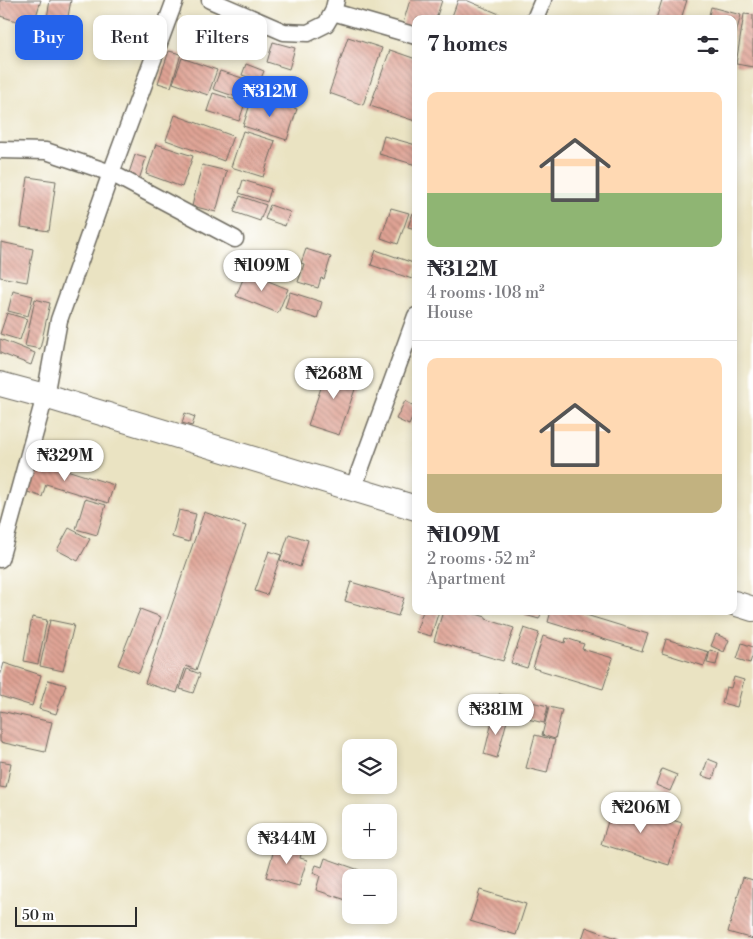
<!DOCTYPE html>
<meta charset="utf-8">
<style>
:root{--surface:#fff;--page:#f7f7f7;--text:#2b2b33;--muted:#7c7c81;--line:#e1e1e2;--accent:#2563eb}
body{margin:0;font-family:"Libre Bodoni",serif;background:var(--page);color:var(--text);height:100vh;display:flex;flex-direction:column;font-size:19px;white-space:nowrap}
*{box-sizing:border-box;margin:0}
p{font-size:16px;color:var(--muted)}
.icon{flex:none;width:28px;height:28px;fill:none;stroke:currentColor;stroke-width:2;stroke-linecap:round;stroke-linejoin:round}
.map{position:relative;flex:1;overflow:hidden}
.panel{position:absolute;left:412px;top:15px;width:325px;height:600px;display:flex;flex-direction:column;background:var(--surface);border-radius:10px;box-shadow:0 2px 8px #0003}
.panel>*{flex:none}
.top-card{position:absolute;left:15px;top:15px;width:322px;height:45px;display:flex;gap:10px}
.tools{position:absolute;left:342px;top:739px;display:grid;gap:10px}
.tools a{display:grid;place-items:center;width:55px;height:55px;border-radius:10px;background:var(--surface);box-shadow:0 2px 8px #0003;font-size:25px}
.scale{position:absolute;left:15px;bottom:12px;width:122px;box-sizing:border-box;padding-left:5px;border:2px solid #2b2b2b;border-top:0;font-size:14px;line-height:18px;white-space:nowrap;color:#2b2b2b;-webkit-text-stroke:4px #fff;paint-order:stroke}
.price{position:absolute;translate:-50% -42px;padding:0 11px;border-radius:18px;background:#fff;color:#222;font-size:16px;line-height:32px;filter:drop-shadow(0 1px 2px #0008)}
.price::after{content:'';position:absolute;left:50%;top:30px;width:15px;height:11px;margin-left:-8px;background:inherit;clip-path:polygon(0 0,100% 0,50% 100%)}
.price.current{background:var(--accent);color:#fff}
ul{padding:0;list-style:none}
li{display:grid;align-content:center;gap:10px;height:265px;padding:0 15px}
li+li{border-top:1px solid var(--line)}
li span{display:grid;place-items:center;height:155px;border-radius:10px;color:#555}
li>.icon{margin-inline-start:auto}
span .icon{width:90px;height:90px;fill:#fffc;stroke-width:1}
li b{font-size:21px}
h2{display:flex;justify-content:space-between;align-items:center;height:60px;padding:0 15px;font-size:21px}
.tag{padding:0 18px;border-radius:10px;background:var(--surface);box-shadow:0 2px 8px #0003;font-size:18px;line-height:45px}
.tag.current{background:var(--accent);color:#fff}
.map>svg:first-child{display:block}
.building{fill:url(#building-back-hatch)}
.lines{fill:none;stroke-linecap:round;stroke-linejoin:round}
.street-casing{stroke:#6e6b60;stroke-width:19}
.secondary-casing{stroke:#6e6b60;stroke-width:26}
.street{stroke:#fff;stroke-width:16}
.secondary{stroke:#fff;stroke-width:24}
</style>
<div class="map">
<svg width="753" height="939" viewBox="0 0 753 939">
<defs>
<pattern id="building-back-hatch" width="6" height="6" patternUnits="userSpaceOnUse" patternTransform="scale(1.25)"><rect width="6" height="6" fill="#dfa394"/><path d="M-1 5l2 2M0 0l6 6M5-1l2 2" fill="none" stroke="#b58579"/></pattern>
</defs>
<rect width="100%" height="100%" fill="#fff"/>
<filter id="ink" filterUnits="userSpaceOnUse"><feTurbulence type="fractalNoise" baseFrequency=".02" numOctaves="2"/><feDisplacementMap in="SourceGraphic" scale="10" xChannelSelector="R" yChannelSelector="G"/><feConvolveMatrix kernelMatrix="1 2 1 2 8 2 1 2 1" color-interpolation-filters="sRGB"/></filter>
<filter id="wash" filterUnits="userSpaceOnUse"><feTurbulence type="fractalNoise" baseFrequency=".0096" numOctaves="4" result="noise"/><feDisplacementMap in="SourceGraphic" scale="20" xChannelSelector="R" yChannelSelector="G"/><feGaussianBlur stdDeviation="1.12" result="paint"/><feColorMatrix in="noise" values="0 0 0 0 0 0 0 0 0 0 0 0 0 0 0 0 0 1.4 0 .05"/><feComposite in="paint" operator="in"/></filter>
<g filter="url(#wash)">
<rect width="100%" height="100%" fill="#eae3c2"/>
<g id="blocks">
<!-- building -->
<g class="building">
<polygon points="0,0 41,0 33,26 0,16"/>
<polygon points="50,0 71,0 66,28 46,24"/>
<polygon points="410,0 442,0 436,19 416,19 416,35 401,30"/>
<polygon points="458,0 466,0 504,16 503,19 451,19"/>
<polygon points="662,0 687,0 681,19 656,19"/>
<polygon points="711,7 741,15 734,40 734,19 708,19"/>
<polygon points="744,14 753,15 753,67 736,64"/>
<polygon points="348,37 382,48 363,105 329,93"/>
<polygon points="273,42 295,48 289,69 267,62"/>
<polygon points="390,50 416,59 416,117 415,121 370,106"/>
<polygon points="169,51 181,54 171,87 158,83"/>
<polygon points="182,58 217,70 208,95 173,83"/>
<polygon points="246,64 264,71 260,81 242,75"/>
<polygon points="220,71 252,81 245,100 213,89"/>
<polygon points="213,93 245,103 239,121 207,111"/>
<polygon points="253,95 297,109 287,140 243,126"/>
<polygon points="175,115 233,136 224,161 166,140"/>
<polygon points="243,131 275,141 263,177 231,167"/>
<polygon points="384,136 416,145 416,165 379,154"/>
<polygon points="156,144 193,156 182,187 146,174"/>
<polygon points="135,155 146,158 138,183 127,179"/>
<polygon points="202,165 227,171 216,212 192,206"/>
<polygon points="28,177 56,181 49,231 21,227"/>
<polygon points="243,180 271,189 267,202 239,193"/>
<polygon points="240,196 266,205 260,221 234,212"/>
<polygon points="270,205 290,212 285,226 265,219"/>
<polygon points="391,208 409,213 398,244 381,238"/>
<polygon points="413,213 416,215 416,229 408,227"/>
<polygon points="1,242 33,249 27,282 0,277"/>
<polygon points="306,249 331,257 324,279 321,278 318,288 298,282 304,264 301,263"/>
<polygon points="376,250 416,264 412,279 371,265"/>
<polygon points="246,272 288,289 278,313 236,296"/>
<polygon points="13,291 33,296 28,316 8,311"/>
<polygon points="290,292 322,302 317,319 285,308"/>
<polygon points="35,299 50,303 40,349 25,346"/>
<polygon points="7,313 27,319 20,340 0,334"/>
<polygon points="0,339 35,353 31,365 0,353"/>
<polygon points="329,365 360,375 339,435 308,425"/>
<polygon points="405,401 416,407 416,410 409,425 396,419"/>
<polygon points="185,413 195,417 192,426 182,423"/>
<polygon points="32,459 114,485 108,503 46,484 42,497 22,490"/>
<polygon points="85,499 106,505 97,535 76,529"/>
<polygon points="179,510 196,514 189,542 172,537"/>
<polygon points="204,512 246,526 196,670 186,666 177,693 145,683"/>
<polygon points="69,528 90,539 78,561 57,550"/>
<polygon points="289,534 308,540 300,567 280,560"/>
<polygon points="269,551 281,555 267,595 255,591"/>
<polygon points="351,582 404,598 398,616 345,601"/>
<polygon points="140,609 161,617 139,673 118,665"/>
<polygon points="423,611 439,611 431,636 416,632"/>
<polygon points="443,611 459,611 468,614 469,612 486,617 486,619 514,628 503,661 434,641"/>
<polygon points="526,611 542,611 539,619 525,615"/>
<polygon points="551,611 573,611 648,634 642,651 548,622"/>
<polygon points="32,617 47,620 38,664 24,661"/>
<polygon points="50,620 74,625 63,671 40,666"/>
<polygon points="524,628 539,633 527,668 511,663"/>
<polygon points="716,634 729,640 724,652 711,646"/>
<polygon points="543,636 565,643 566,638 584,644 582,649 613,658 603,689 533,668"/>
<polygon points="666,639 709,652 704,666 662,653"/>
<polygon points="742,643 753,647 753,654 750,663 737,659"/>
<polygon points="710,650 719,653 716,665 707,663"/>
<polygon points="4,663 41,675 32,706 0,696 0,677"/>
<polygon points="187,669 200,674 193,693 180,689"/>
<polygon points="734,677 744,680 737,707 722,703 726,687 731,688"/>
<polygon points="48,680 66,685 56,714 39,709"/>
<polygon points="499,694 548,706 544,723 495,711"/>
<polygon points="549,707 562,710 555,739 542,735"/>
<polygon points="0,711 52,722 45,752 0,742"/>
<polygon points="494,714 508,717 497,758 484,754"/>
<polygon points="535,735 555,740 547,773 526,768"/>
<polygon points="708,759 718,763 713,779 702,776"/>
<polygon points="0,761 11,763 6,788 0,787"/>
<polygon points="662,769 677,775 670,791 656,785"/>
<polygon points="614,802 682,823 669,865 601,844"/>
<polygon points="276,843 302,851 300,858 307,860 299,886 266,877"/>
<polygon points="325,858 359,870 357,878 351,878 351,893 349,901 316,890 320,876 313,873 316,865 322,867"/>
<polygon points="743,877 753,880 753,939 728,932"/>
<polygon points="480,890 526,904 516,935 470,921"/>
<polygon points="586,927 619,939 582,939"/>
</g>
</g>
</g>
<g filter="url(#ink)">
<use href="#blocks" fill-opacity="0" stroke="#6e6b60" stroke-width="1"/>
<g class="lines">
<defs>
<g id="street">
<polyline points="210,0 284,32 308,33 326,24 333,12 336,0"/>
<polyline points="333,12 416,36"/>
<polyline points="535,19 543,0"/>
<polyline points="0,150 46,151 111,173 235,239"/>
<polyline points="353,489 416,316"/>
<polyline points="0,559 45,396 59,320 111,173 175,0"/>
</g>
<g id="secondary">
<polyline points="0,384 45,396 416,508"/>
<polyline points="734,603 753,609"/>
</g>
</defs>
<!-- street casing -->
<use href="#street" class="street-casing"/>
<!-- secondary casing -->
<use href="#secondary" class="secondary-casing"/>
<!-- street -->
<use href="#street" class="street"/>
<!-- secondary -->
<use href="#secondary" class="secondary"/>
</g>
</g>
</svg>
<div class="tools">
<a><svg class="icon" aria-label="layers" viewBox="0 0 24 24"><path d="M12 4l9 5-9 5-9-5zM3 14l9 5 9-5"/></svg></a>
<a>+</a>
<a>−</a>
</div>
<div class="scale">50 m</div>
<b class="price current" style="left:270px;top:118px">₦312M</b>
<b class="price" style="left:262px;top:292px">₦109M</b>
<b class="price" style="left:334px;top:400px">₦268M</b>
<b class="price" style="left:65px;top:482px">₦329M</b>
<b class="price" style="left:496px;top:736px">₦381M</b>
<b class="price" style="left:641px;top:834px">₦206M</b>
<b class="price" style="left:287px;top:865px">₦344M</b>
<div class="top-card">
<a class="tag current">Buy</a>
<a class="tag">Rent</a>
<a class="tag">Filters</a>
</div>
<section class="panel">
<h2>7 homes<svg class="icon" aria-label="filters" viewBox="0 0 24 24"><path d="M4 7h16M4 17h16"/><circle cx="9" cy="7" r="2"/><circle cx="15" cy="17" r="2"/></svg></h2>
<ul>
<li><span style="background:linear-gradient(#ffd9b3 65%,#8fb573 0)"><svg class="icon" aria-label="home" viewBox="0 0 24 24"><path d="M3 11l9-7 9 7M6 9v11h12V9"/></svg></span><div><b>₦312M</b><p>4 rooms · 108 m²</p><p>House</p></div></li>
<li><span style="background:linear-gradient(#ffd9b3 75%,#c2b280 0)"><svg class="icon" aria-label="home" viewBox="0 0 24 24"><path d="M3 11l9-7 9 7M6 9v11h12V9"/></svg></span><div><b>₦109M</b><p>2 rooms · 52 m²</p><p>Apartment</p></div></li>
</ul>
</section>
</div>
